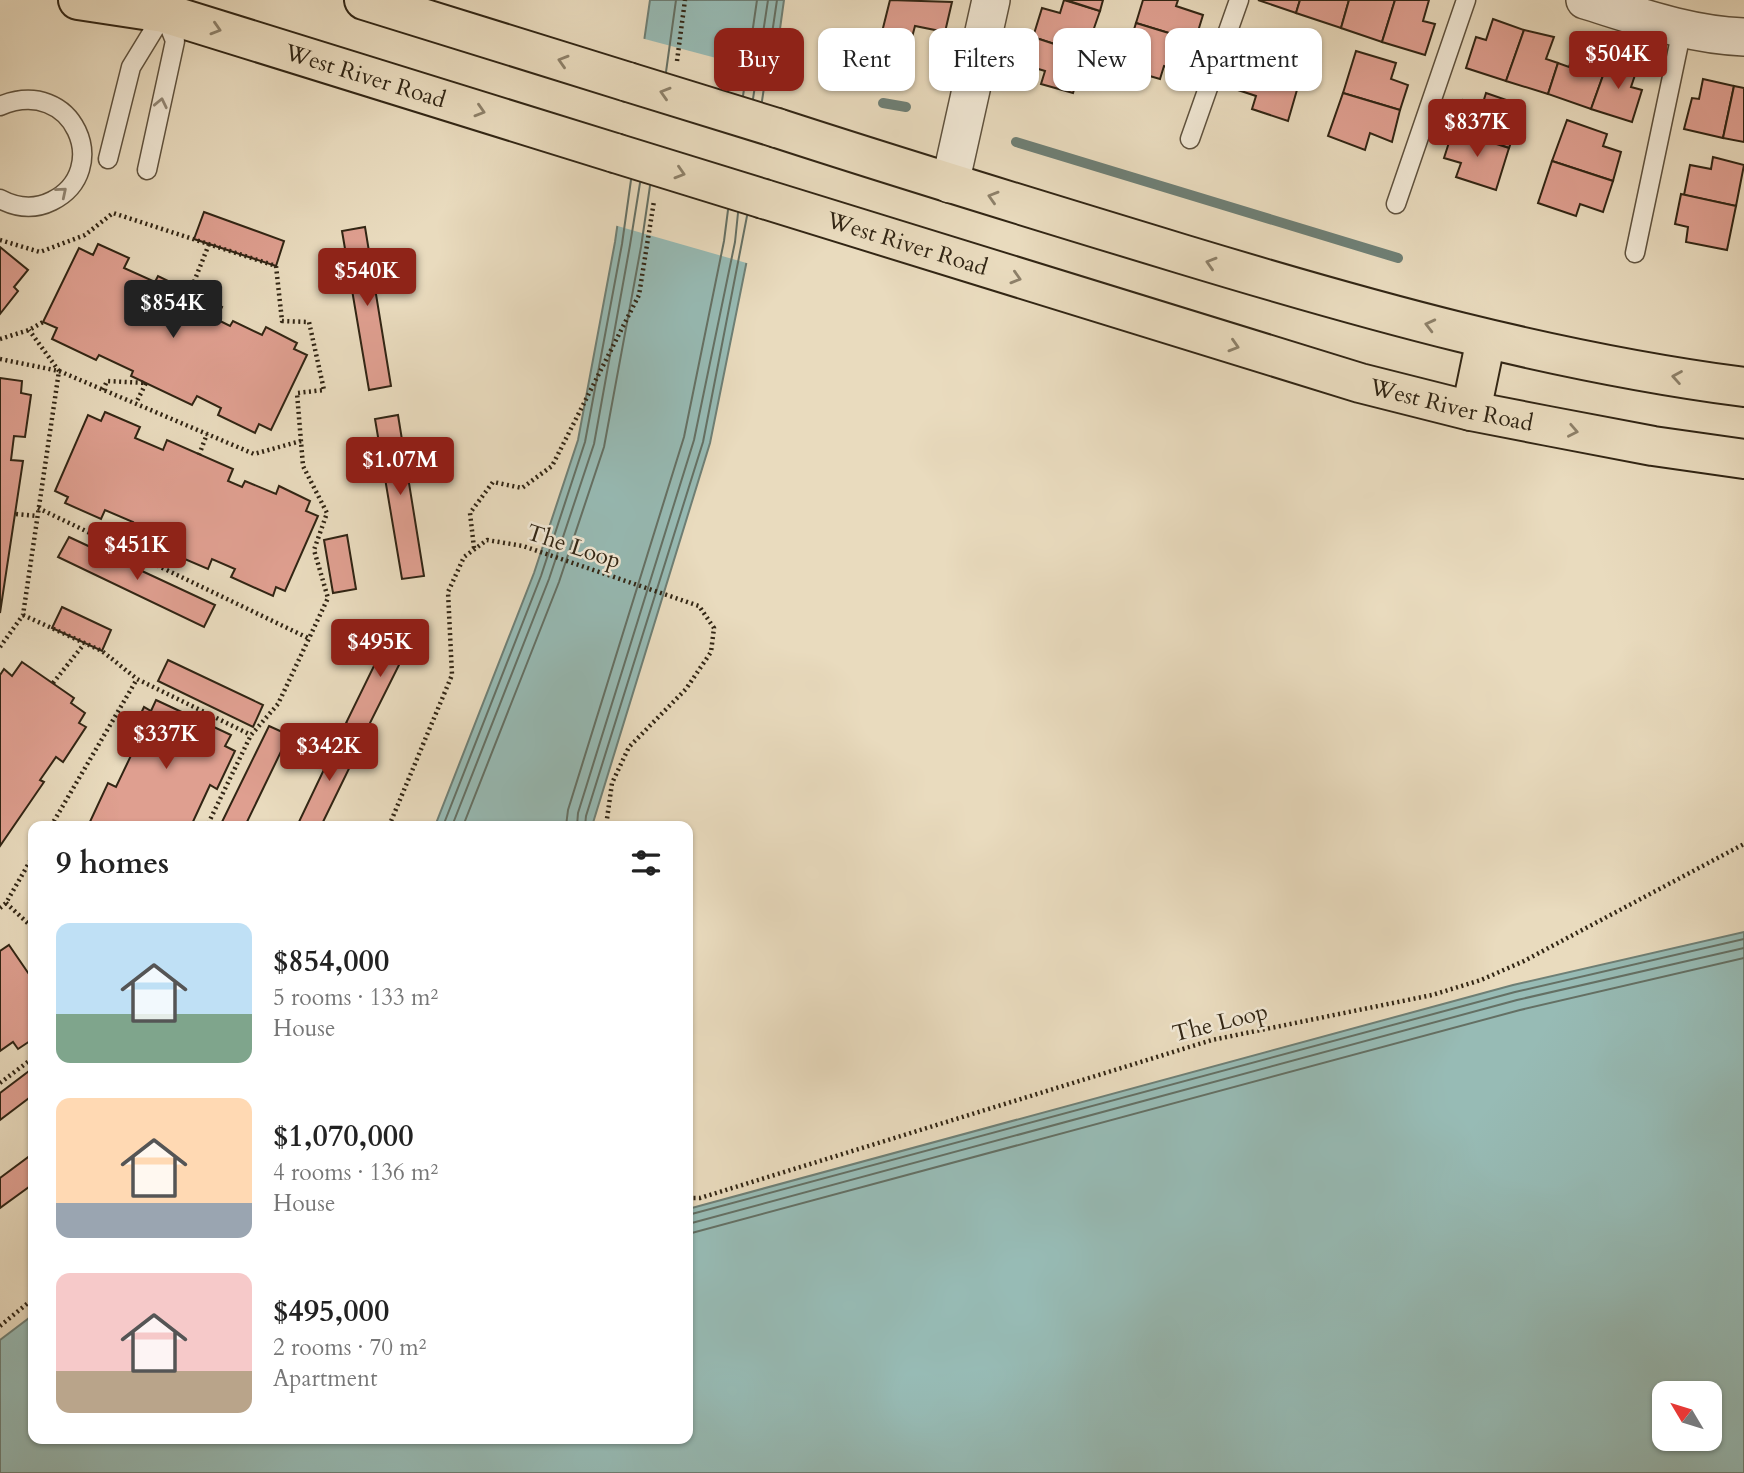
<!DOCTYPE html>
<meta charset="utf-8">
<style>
:root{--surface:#fff;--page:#f6f6f6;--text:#222;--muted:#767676;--accent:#8f2418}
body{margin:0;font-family:Cardo,serif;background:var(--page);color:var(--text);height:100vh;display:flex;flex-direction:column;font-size:26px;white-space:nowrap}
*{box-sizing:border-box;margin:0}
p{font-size:23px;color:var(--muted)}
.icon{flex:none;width:38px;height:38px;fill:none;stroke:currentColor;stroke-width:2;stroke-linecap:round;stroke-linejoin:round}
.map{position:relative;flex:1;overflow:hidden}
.details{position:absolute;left:28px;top:821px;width:665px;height:623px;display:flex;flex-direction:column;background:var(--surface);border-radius:14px;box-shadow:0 2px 5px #0004}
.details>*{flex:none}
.top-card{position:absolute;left:714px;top:28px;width:665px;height:63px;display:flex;gap:14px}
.needle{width:46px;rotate:308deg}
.fabs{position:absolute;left:1652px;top:1381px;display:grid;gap:14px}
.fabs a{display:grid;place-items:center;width:70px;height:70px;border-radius:14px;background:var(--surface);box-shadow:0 2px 5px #0004;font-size:35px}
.price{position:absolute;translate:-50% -60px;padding:0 16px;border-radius:7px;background:var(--accent);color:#fff;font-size:23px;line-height:46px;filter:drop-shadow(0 2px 4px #0008)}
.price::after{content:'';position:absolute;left:50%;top:42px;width:21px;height:16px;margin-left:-10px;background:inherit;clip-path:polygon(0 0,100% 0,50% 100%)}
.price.current{background:#222;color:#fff}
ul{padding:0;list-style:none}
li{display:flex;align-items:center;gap:21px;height:175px;padding:0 28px}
li span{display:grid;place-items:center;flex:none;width:196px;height:140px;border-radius:14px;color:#555}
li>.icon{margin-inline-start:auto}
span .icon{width:84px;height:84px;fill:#fffc;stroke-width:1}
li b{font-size:30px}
h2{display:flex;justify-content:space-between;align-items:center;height:84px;padding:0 28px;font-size:30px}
.pill{padding:0 24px;border-radius:14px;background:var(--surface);box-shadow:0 2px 5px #0004;font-size:24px;line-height:63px}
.pill.current{background:var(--accent);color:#fff}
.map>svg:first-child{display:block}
.water{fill:#97bbb5;stroke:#6e7f75;stroke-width:2;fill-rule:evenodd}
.pier{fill:#e9dbbe}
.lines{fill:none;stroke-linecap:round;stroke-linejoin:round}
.shore{stroke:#647064;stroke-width:2}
.stream{stroke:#6e7f75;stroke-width:10}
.building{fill:#df9f90;stroke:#312514;stroke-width:2}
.lane-casing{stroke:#5f523e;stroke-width:21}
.street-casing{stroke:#5f523e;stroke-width:40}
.primary-casing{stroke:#312514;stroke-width:42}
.path{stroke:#312514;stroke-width:4.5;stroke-dasharray:2 3.5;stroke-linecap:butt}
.lane{stroke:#f1e8d5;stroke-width:18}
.street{stroke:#f1e8d5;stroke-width:37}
.primary{stroke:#e9dbbe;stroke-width:38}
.primary-bridge-casing{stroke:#312514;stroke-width:42;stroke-linecap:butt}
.primary-bridge{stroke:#e9dbbe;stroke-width:38}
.oneway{stroke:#8d8069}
.oneway2{stroke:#918674}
.labels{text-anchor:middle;stroke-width:5;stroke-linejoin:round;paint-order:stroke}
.street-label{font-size:23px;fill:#312514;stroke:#f1e8d5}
</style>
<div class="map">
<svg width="1744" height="1473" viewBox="0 0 1744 1473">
<rect width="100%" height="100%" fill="#e9dbbe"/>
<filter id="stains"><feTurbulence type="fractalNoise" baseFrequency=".00286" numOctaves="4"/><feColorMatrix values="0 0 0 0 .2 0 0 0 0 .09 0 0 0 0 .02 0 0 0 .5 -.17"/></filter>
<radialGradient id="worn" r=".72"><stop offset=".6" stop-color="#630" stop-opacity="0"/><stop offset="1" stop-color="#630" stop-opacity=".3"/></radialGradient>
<!-- water -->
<g class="water">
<polygon points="650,0 784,0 750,245 710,443 592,826 435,826 534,573 578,440 615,242"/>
<path d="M 1744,932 L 1744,1473 L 0,1473 L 0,1340 L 33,1315 L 33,1438 L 688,1438 L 688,1209 L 1513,985 ZM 1664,1393 L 1710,1393 L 1710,1438 L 1664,1438 Z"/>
</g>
<!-- pier -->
<polygon class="pier" points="641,38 776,74 750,264 614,225"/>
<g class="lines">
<!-- shore -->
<g class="shore">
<polyline points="666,72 676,0"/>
<polyline points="743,96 757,0"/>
<polyline points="753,99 768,0"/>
<polyline points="762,101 777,0"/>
<polyline points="443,826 541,576 585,442 622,244 631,180"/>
<polyline points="452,826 549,579 594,444 630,245 640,183"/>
<polyline points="463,826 559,582 604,447 641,247 650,186"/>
<polyline points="566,826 568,810 684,437 724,241 728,210"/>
<polyline points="577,826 578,813 694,440 735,242 738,213"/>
<polyline points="585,826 586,816 703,442 747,216"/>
<polyline points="688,1215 1515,992 1744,939"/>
<polyline points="688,1224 1517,1000 1744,948"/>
<polyline points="688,1234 1520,1010 1744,958"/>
</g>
<!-- stream -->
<g class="stream">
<polyline points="883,103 906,107"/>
<polyline points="1016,142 1398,258"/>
</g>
</g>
<!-- building -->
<g class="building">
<polygon points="890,0 952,2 945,32 915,26 911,41 881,36"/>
<polygon points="1064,0 1100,11 1085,54 1033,37 1042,8 1060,13"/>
<polygon points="1066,0 1103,0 1100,11"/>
<polygon points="1143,0 1178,0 1176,6 1203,15 1195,41 1136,23"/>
<polygon points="1258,0 1300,0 1296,13"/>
<polygon points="1300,0 1349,0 1341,28 1296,13"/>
<polygon points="1349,0 1395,0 1382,42 1341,28"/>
<polygon points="1395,0 1429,0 1423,21 1435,24 1425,55 1382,42"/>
<polygon points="1493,19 1524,30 1506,81 1466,68 1476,37 1486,40"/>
<polygon points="1136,23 1195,41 1186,73 1164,66 1160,79 1122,68"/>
<polygon points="1286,30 1312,38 1301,76 1254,62 1263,32 1283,38"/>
<polygon points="1524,30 1554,37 1546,59 1558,63 1548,94 1506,81"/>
<polygon points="1033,37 1085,54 1073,93 1041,84 1045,71 1025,65"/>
<polygon points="1577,44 1610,56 1591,109 1548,94 1558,63 1569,67"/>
<polygon points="1356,51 1396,63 1391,79 1408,85 1400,110 1343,93"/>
<polygon points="1610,56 1638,66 1631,87 1642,90 1632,122 1591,109"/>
<polygon points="1245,60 1301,76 1288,121 1252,109 1256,96 1235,89"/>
<polygon points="1703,79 1734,86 1723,138 1684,129 1692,98 1699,99"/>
<polygon points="1734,86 1744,88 1744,142 1723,138"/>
<polygon points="1343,93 1400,110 1392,142 1370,133 1365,150 1328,136"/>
<polygon points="1486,93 1524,106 1509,148 1453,130 1463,100 1482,106"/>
<polygon points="1567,120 1607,134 1603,146 1621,152 1613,181 1552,161"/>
<polygon points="1453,130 1509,148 1496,190 1456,177 1461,163 1444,158"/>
<polygon points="1713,157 1744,165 1736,206 1684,195 1690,165 1711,169"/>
<polygon points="1552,161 1613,181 1603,212 1580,204 1576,216 1538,203"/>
<polygon points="1681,194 1736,206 1727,250 1686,242 1688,227 1675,224"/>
<polygon points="204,212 284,241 276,266 194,239"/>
<polygon points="365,227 391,386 369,390 342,231"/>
<polygon points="98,244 129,258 124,268 155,282 158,276 222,307 216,319 230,326 233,321 262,335 266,327 297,343 294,349 307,355 271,430 259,424 255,433 218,415 221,408 197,396 192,405 131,376 133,371 99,355 96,360 52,339 57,328 43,322 79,248 93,255"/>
<polygon points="0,247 28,270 14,287 18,291 0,314"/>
<polygon points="0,378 22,381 21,393 31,395 25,437 14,436 11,460 23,461 0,613"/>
<polygon points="105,412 140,427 135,438 163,450 167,440 233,469 228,481 242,487 245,481 276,494 279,486 310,501 306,511 318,516 285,591 276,587 273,596 231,577 235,569 212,559 208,569 147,543 149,539 130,530 133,522 105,510 101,519 65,503 68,497 55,491 88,415 101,421"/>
<polygon points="398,415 424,576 402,579 375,419"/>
<polygon points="347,535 356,589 333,593 324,540"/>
<polygon points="69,537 215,605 204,627 58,557"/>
<polygon points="62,607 111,630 102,651 52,628"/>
<polygon points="394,625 414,635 365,733 346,723"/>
<polygon points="168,660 263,705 253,727 158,681"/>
<polygon points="22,662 74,698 71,703 85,713 79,723 86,727 63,762 56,757 40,780 44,782 0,846 0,675 4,669 12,676"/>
<polygon points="156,700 231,735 225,746 235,751 217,789 210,785 191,826 88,826 108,783 116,787 137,743 129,739 144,707 151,711"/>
<polygon points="269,726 289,735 245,826 220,826"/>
<polygon points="340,736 360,746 321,826 297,826"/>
<polygon points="9,945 33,980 33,1039 18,1049 13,1042 0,1051 0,951"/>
<polygon points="33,1068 33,1095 0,1120 0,1093"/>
<polygon points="31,1155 33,1158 33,1184 0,1208 0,1178"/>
</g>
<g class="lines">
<defs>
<g id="lane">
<path d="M 0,106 C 74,75 113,171 52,201 C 34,210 17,208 0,199"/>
<polyline points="1190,139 1239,0"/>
<polyline points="108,159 131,67 164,13 175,41 147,170"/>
<polyline points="1396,204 1466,0"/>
<polyline points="1635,253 1682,29"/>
</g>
<g id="street">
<path d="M 1585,0 C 1637,16 1689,35 1744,37"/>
<polyline points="950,184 991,0"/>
</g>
<g id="primary">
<path id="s1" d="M 78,0 L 164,13 L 615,153"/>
<polyline points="364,0 628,82"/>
<path d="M 777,128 C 912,172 1047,213 1182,254 C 1367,310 1552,362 1744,387"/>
<path id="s2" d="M 764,199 L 1360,383 L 1471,411 L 1548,426 L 1653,446 L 1744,459"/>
<polyline points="1471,411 1486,339"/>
</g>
</defs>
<!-- lane casing -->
<use href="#lane" class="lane-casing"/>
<!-- street casing -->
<use href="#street" class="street-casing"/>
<!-- primary casing -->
<use href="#primary" class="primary-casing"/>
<!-- path -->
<g class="path">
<polyline points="677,61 685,0"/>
<polyline points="0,240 40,252 85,235 113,213 276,266 282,321 309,322 324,390 297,393 303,466 327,513 314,550 328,598 278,704 251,735 207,826"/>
<polyline points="190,292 209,244"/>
<polyline points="0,339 29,330 43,322"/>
<polyline points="0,359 59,371 254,454 301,441"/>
<polyline points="103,390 107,381 146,383 136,403"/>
<polyline points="199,455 207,434"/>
<polyline points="38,508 308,638"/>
<polyline points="16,514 37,516"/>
<polyline points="474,548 470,513 493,482 522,488 552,466 639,295 654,201"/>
<polyline points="152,563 161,549"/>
<polyline points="23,615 102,651 137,679 251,735"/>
<polyline points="0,647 23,615 59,371 29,330"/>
<polyline points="53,683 84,644"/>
<polyline points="51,826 137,679"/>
<polyline points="389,826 452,675 448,592 464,557 487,540 523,546 699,606 714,628 711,652 686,689 629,747 612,783 606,826"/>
<polyline points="6,903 33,928"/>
<polyline points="0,908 6,903 33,856"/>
<polyline points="30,975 33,973"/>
<polyline points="0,1083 33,1058"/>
<polyline points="688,1198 700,1198 1212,1040 1432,995 1481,980 1524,961 1744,844"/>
<polyline points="0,1326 33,1299"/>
</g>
<!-- lane -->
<use href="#lane" class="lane"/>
<!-- street -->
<use href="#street" class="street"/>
<!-- primary -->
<use href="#primary" class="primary"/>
<defs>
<g id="primary-bridge">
<polyline points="628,82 777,128"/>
<polyline points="615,153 764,199"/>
</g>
</defs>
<!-- primary-bridge casing -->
<use href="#primary-bridge" class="primary-bridge-casing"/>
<!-- primary-bridge -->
<use href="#primary-bridge" class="primary-bridge"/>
</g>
<!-- one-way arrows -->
<defs><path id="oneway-chevron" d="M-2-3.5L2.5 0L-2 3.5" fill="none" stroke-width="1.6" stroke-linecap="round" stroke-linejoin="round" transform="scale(1.75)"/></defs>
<g class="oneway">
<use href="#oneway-chevron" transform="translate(216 29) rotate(17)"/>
<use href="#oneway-chevron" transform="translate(563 61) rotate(-163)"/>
<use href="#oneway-chevron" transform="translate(665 93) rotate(-163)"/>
<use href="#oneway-chevron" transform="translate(480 111) rotate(17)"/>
<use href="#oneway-chevron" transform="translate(680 173) rotate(17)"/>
<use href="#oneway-chevron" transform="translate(993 197) rotate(-163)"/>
<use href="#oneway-chevron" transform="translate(1211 263) rotate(-163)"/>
<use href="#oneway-chevron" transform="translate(1016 278) rotate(17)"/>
<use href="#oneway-chevron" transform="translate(1430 325) rotate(-166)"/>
<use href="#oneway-chevron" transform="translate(1234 346) rotate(17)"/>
<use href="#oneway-chevron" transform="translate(1677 377) rotate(-170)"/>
<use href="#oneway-chevron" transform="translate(1573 431) rotate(11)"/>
</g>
<g class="oneway2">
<use href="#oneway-chevron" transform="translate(161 103) rotate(-78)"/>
<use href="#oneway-chevron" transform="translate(62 192) rotate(-40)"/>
</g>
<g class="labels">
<!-- street labels -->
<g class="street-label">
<text dy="8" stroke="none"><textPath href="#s1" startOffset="298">West River Road</textPath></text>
<text dy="8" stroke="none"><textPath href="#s2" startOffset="150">West River Road</textPath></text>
<text dy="8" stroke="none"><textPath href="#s2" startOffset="718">West River Road</textPath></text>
<text transform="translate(574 546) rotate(18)" y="8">The Loop</text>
<text transform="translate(1220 1022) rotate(-14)" y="8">The Loop</text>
</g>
</g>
<rect width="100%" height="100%" filter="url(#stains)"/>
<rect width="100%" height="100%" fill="url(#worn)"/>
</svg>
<div class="fabs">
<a><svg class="needle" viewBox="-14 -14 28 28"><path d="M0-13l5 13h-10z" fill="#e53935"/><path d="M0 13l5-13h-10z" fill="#767676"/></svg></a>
</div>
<b class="price" style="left:1618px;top:91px">$504K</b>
<b class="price" style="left:1477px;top:159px">$837K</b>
<b class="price" style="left:367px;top:308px">$540K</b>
<b class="price current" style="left:173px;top:340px">$854K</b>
<b class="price" style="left:400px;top:497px">$1.07M</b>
<b class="price" style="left:137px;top:582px">$451K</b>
<b class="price" style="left:380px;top:679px">$495K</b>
<b class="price" style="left:166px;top:771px">$337K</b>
<b class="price" style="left:329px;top:783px">$342K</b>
<div class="top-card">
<a class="pill current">Buy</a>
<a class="pill">Rent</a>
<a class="pill">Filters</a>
<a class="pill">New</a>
<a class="pill">Apartment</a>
</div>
<section class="details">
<h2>9 homes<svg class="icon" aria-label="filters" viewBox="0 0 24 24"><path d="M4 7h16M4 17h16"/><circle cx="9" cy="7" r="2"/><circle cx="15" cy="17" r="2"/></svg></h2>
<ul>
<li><span style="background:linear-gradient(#bfe0f5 65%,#7fa58c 0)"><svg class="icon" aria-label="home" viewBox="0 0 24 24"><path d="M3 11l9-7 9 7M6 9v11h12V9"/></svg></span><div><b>$854,000</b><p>5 rooms · 133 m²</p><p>House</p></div></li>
<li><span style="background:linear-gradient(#ffd9b3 75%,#9aa5b1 0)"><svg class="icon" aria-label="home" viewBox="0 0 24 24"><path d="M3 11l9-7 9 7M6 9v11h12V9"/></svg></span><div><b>$1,070,000</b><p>4 rooms · 136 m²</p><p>House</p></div></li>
<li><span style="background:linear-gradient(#f6c9c9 70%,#b9a48a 0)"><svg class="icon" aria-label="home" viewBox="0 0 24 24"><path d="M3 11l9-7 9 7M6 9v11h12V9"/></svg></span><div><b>$495,000</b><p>2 rooms · 70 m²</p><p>Apartment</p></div></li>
</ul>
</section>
</div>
